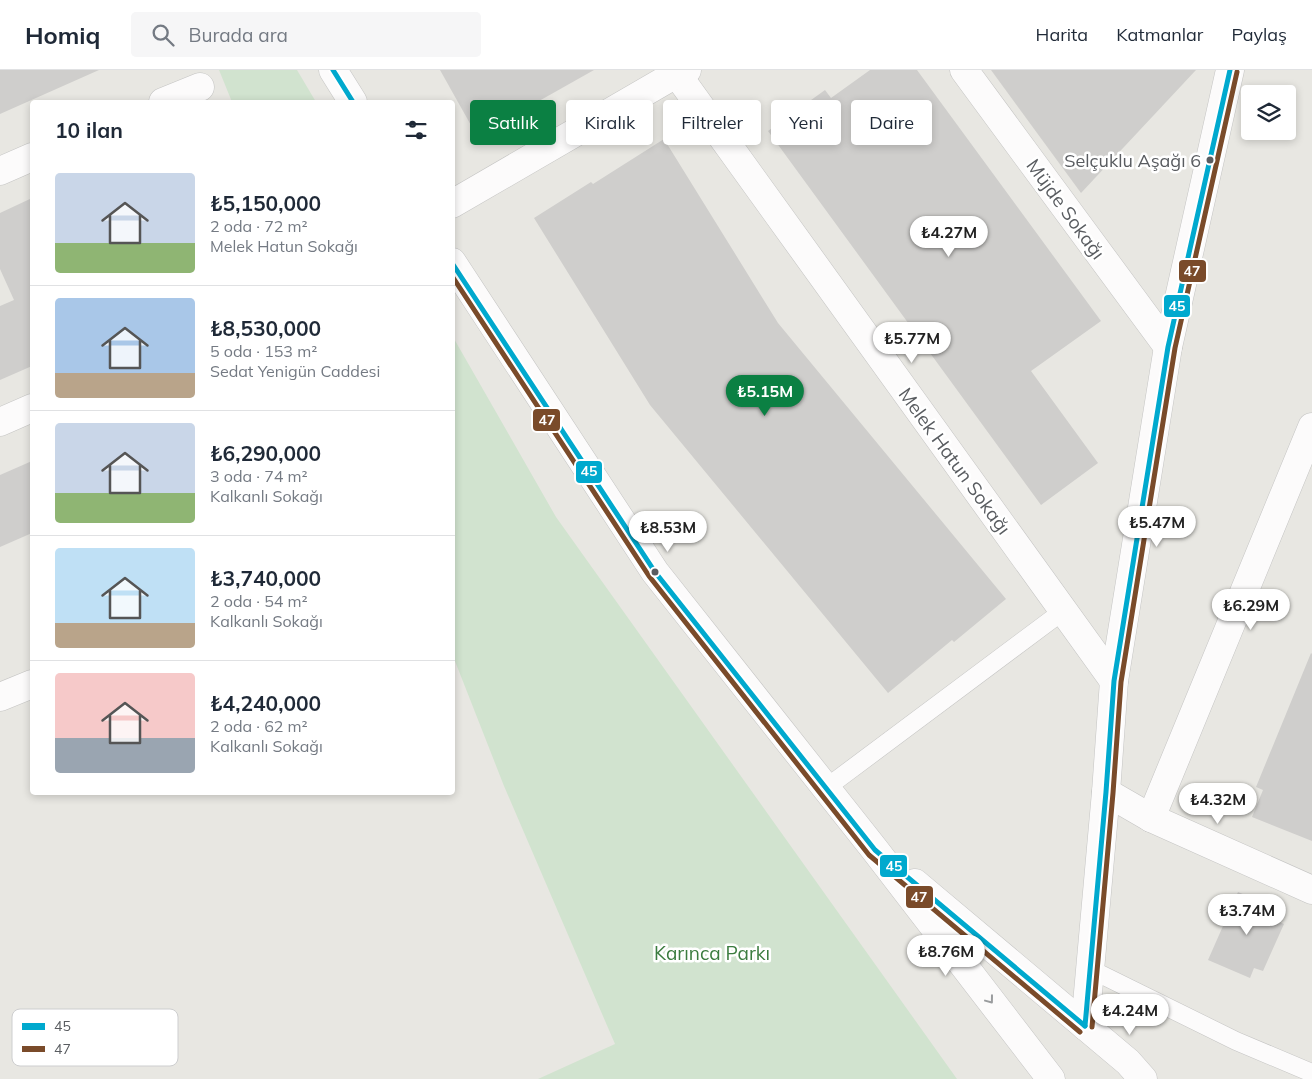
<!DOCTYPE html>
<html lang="tr">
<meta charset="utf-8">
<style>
:root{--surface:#fff;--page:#f6f6f7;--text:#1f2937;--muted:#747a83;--line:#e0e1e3;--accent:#0b8043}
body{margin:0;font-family:Mulish,sans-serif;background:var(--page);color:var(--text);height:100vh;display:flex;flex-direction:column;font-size:19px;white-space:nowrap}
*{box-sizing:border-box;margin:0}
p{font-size:16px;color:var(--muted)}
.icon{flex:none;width:28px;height:28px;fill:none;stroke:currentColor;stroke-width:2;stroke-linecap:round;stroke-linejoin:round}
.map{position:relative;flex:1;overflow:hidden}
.side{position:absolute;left:30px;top:30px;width:425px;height:695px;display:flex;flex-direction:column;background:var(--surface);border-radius:5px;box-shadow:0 2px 8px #0003}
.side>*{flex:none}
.top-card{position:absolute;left:470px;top:30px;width:475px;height:45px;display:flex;gap:10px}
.tools{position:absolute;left:1241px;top:15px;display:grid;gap:10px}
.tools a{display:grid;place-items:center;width:55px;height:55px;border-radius:5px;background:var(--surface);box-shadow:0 2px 8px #0003;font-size:25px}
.price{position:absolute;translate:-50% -42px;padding:0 11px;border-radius:18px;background:#fff;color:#222;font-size:16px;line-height:32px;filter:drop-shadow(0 1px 2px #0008)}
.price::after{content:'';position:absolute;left:50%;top:30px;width:15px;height:11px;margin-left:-8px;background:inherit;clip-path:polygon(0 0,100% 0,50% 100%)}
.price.active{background:var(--accent);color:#fff}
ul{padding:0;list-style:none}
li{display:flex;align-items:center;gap:15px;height:125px;padding:0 25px}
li+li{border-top:1px solid var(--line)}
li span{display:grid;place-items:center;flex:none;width:140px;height:100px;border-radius:5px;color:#555}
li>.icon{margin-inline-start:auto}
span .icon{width:60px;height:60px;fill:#fffc;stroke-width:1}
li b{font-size:21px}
h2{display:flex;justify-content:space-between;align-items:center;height:60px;padding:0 25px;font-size:21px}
.tag{padding:0 18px;border-radius:5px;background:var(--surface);box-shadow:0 2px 8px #0003;font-size:18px;line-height:45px}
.tag.active{background:var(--accent);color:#fff}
header{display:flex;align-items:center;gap:30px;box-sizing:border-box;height:70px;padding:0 25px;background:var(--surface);border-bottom:1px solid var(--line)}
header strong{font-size:24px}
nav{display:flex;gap:28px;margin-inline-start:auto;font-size:18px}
.search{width:350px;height:45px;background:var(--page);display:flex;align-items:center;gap:12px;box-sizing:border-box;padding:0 18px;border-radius:5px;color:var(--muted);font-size:19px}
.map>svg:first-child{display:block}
.green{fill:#d1e3cf}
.building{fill:#cfcecc}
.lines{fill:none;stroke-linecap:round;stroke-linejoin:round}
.service-casing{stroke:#c4c4c3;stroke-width:19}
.minor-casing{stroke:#c4c4c3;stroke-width:29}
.tertiary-casing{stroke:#c4c4c3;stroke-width:29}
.service{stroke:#fcfbfb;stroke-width:18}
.minor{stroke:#fcfbfb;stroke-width:28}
.tertiary{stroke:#fcfbfb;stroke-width:28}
.bus-1-casing{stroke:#fff;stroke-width:9}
.bus-2-casing{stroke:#fff;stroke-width:9}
.bus-1{stroke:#00a9ce;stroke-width:5}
.bus-2{stroke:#7a4b2a;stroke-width:5}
.oneway{stroke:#9a9c9e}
.bus-dot{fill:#595c60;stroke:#fff;stroke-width:2}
.labels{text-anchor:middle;stroke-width:5;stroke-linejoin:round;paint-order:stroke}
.bus-label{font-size:18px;fill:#595c60;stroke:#fff;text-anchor:end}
.street-label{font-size:19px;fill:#595c60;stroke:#fff}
.park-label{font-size:19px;fill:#3b7c3f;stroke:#fff}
.key{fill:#fff;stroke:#cdcecf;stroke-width:1}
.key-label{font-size:14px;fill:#595c60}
.line-badge{stroke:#fff;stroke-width:2}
.badge-label{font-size:14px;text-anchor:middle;font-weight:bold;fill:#fff}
</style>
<header>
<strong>Homiq</strong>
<div class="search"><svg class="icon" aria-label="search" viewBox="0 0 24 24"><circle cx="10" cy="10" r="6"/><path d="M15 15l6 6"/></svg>Burada ara</div>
<nav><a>Harita</a><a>Katmanlar</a><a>Paylaş</a></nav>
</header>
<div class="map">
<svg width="1312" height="1009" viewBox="0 0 1312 1009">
<rect width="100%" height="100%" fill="#e8e7e2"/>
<!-- green -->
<g class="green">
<polygon points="219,0 297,0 316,32 232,32"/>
<polygon points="453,267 556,447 957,1009 538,1009 615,974 504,716 453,586"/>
</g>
<!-- building -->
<g class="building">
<polygon points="0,0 99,0 0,44"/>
<polygon points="440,0 594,0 477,66"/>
<polygon points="870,0 917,0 1101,251 1031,301 1098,393 1041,435 768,61 825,20 831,28"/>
<polygon points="991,0 1196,0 1081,123"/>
<polygon points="664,69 778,253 1006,529 954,572 952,570 888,623 650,335 534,148 591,112 593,114"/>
<polygon points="32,128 32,296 0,310 0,236 14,230 0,199 0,143"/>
<polygon points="32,391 32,463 0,477 0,405"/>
<polygon points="1311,583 1312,584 1312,771 1252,747 1263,720 1256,717"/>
<polygon points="1238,822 1280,840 1275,850 1284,854 1263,901 1254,898 1250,908 1208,890"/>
</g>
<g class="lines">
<defs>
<g id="service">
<polyline points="826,718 1063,541"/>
<polyline points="1090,899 1236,971 1312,1003"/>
</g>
<g id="minor">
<polyline points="674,0 1114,611"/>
<polyline points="964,0 1168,277"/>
<polyline points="163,32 200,17"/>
<polyline points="0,101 32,87"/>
<polyline points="452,134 676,4 687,0"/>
<polyline points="0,352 32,338"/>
<polyline points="0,627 32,614"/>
<polyline points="1106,722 1151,748 1312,820"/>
<polyline points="1151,748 1312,357"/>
<polyline points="1085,956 1106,722 1114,611 1168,277 1230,0"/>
</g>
<g id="tertiary">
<polyline points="333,0 353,32"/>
<polyline points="452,192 655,502 875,780 1051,1009"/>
<polyline points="915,813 1128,992 1143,1009"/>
</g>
</defs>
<!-- service casing -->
<use href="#service" class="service-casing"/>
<!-- minor casing -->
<use href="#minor" class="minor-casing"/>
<!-- tertiary casing -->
<use href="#tertiary" class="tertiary-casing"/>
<!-- service -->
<use href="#service" class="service"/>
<!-- minor -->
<use href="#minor" class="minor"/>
<!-- tertiary -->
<use href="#tertiary" class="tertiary"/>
<defs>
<g id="bus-1">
<polyline points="333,0 353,32"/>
<polyline points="452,193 655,502 875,780 1085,956"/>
<polyline points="1085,956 1106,722 1114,611 1168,277 1230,0"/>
</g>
<g id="bus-2">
<polyline points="452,206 649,506 869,785 1080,962"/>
<polyline points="1092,957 1113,723 1121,612 1175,278 1237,2"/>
</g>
</defs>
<!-- bus-1 casing -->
<use href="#bus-1" class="bus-1-casing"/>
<!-- bus-2 casing -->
<use href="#bus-2" class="bus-2-casing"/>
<!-- bus-1 -->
<use href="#bus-1" class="bus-1"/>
<!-- bus-2 -->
<use href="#bus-2" class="bus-2"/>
</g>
<!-- one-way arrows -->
<defs><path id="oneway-chevron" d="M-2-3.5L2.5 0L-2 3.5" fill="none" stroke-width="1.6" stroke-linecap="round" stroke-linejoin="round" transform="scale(1.25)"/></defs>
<use class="oneway" href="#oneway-chevron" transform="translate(990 930) rotate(53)"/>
<!-- markers -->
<g class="bus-dot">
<circle cx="1210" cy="90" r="4.5"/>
<circle cx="655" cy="502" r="4.5"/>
</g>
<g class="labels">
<!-- bus labels -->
<g class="bus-label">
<text x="1201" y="97">Selçuklu Aşağı 6</text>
</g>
<!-- street labels -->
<g class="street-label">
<text transform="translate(1066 139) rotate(54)" y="7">Müjde Sokağı</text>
<text transform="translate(955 391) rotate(54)" y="7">Melek Hatun Sokağı</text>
</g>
<!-- park labels -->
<g class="park-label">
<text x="712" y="890">Karınca Parkı</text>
</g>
</g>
<!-- legend -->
<rect x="12" y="939" width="166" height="57" rx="8" class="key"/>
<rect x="22" y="953" width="23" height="7" fill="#00a9ce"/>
<rect x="22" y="976" width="23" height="6" fill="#7a4b2a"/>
<g class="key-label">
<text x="54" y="961">45</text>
<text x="54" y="984">47</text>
</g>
<g class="line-badge">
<rect x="1178" y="189" width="29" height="24" rx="5" fill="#7a4b2a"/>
<rect x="1163" y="224" width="28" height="24" rx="5" fill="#00a9ce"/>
<rect x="532" y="338" width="29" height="24" rx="5" fill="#7a4b2a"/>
<rect x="575" y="390" width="28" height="24" rx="5" fill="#00a9ce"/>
<rect x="879" y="784" width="29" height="24" rx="5" fill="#00a9ce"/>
<rect x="905" y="815" width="29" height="24" rx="5" fill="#7a4b2a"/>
</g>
<g class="badge-label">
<text x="1192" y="206">47</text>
<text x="1177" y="241">45</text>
<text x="547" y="355">47</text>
<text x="589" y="406">45</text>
<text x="894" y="801">45</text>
<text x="919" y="832">47</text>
</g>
</svg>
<div class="tools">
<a><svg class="icon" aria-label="layers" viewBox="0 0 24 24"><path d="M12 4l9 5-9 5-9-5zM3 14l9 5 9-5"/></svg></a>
</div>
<b class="price" style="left:949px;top:188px">₺4.27M</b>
<b class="price" style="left:912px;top:294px">₺5.77M</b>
<b class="price active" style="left:765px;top:347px">₺5.15M</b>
<b class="price" style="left:1157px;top:478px">₺5.47M</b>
<b class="price" style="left:668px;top:483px">₺8.53M</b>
<b class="price" style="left:1251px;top:561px">₺6.29M</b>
<b class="price" style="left:1218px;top:755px">₺4.32M</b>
<b class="price" style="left:1247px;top:866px">₺3.74M</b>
<b class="price" style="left:946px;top:907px">₺8.76M</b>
<b class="price" style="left:1130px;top:966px">₺4.24M</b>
<div class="top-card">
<a class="tag active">Satılık</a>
<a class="tag">Kiralık</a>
<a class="tag">Filtreler</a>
<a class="tag">Yeni</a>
<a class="tag">Daire</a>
</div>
<section class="side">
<h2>10 ilan<svg class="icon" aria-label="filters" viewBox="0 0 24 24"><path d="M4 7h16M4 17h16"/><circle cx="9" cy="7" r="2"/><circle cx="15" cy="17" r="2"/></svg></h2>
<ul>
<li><span style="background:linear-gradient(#c9d6e8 70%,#8fb573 0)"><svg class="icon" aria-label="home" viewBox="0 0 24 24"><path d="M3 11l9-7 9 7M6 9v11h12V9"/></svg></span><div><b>₺5,150,000</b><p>2 oda · 72 m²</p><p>Melek Hatun Sokağı</p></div></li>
<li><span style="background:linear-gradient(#a9c7e8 75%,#b9a48a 0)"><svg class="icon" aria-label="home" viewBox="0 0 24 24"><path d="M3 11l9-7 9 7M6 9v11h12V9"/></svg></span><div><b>₺8,530,000</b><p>5 oda · 153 m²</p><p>Sedat Yenigün Caddesi</p></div></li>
<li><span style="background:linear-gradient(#c9d6e8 70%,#8fb573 0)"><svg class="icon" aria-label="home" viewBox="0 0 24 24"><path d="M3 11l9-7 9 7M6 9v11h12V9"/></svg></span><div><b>₺6,290,000</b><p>3 oda · 74 m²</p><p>Kalkanlı Sokağı</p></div></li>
<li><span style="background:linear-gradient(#bfe0f5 75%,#b9a48a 0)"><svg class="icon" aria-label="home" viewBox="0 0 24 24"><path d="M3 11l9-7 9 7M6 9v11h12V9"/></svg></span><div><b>₺3,740,000</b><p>2 oda · 54 m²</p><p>Kalkanlı Sokağı</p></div></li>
<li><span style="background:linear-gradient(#f6c9c9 65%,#9aa5b1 0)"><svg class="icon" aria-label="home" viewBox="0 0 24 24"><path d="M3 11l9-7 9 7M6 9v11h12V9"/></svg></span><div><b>₺4,240,000</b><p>2 oda · 62 m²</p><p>Kalkanlı Sokağı</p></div></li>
</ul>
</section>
</div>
